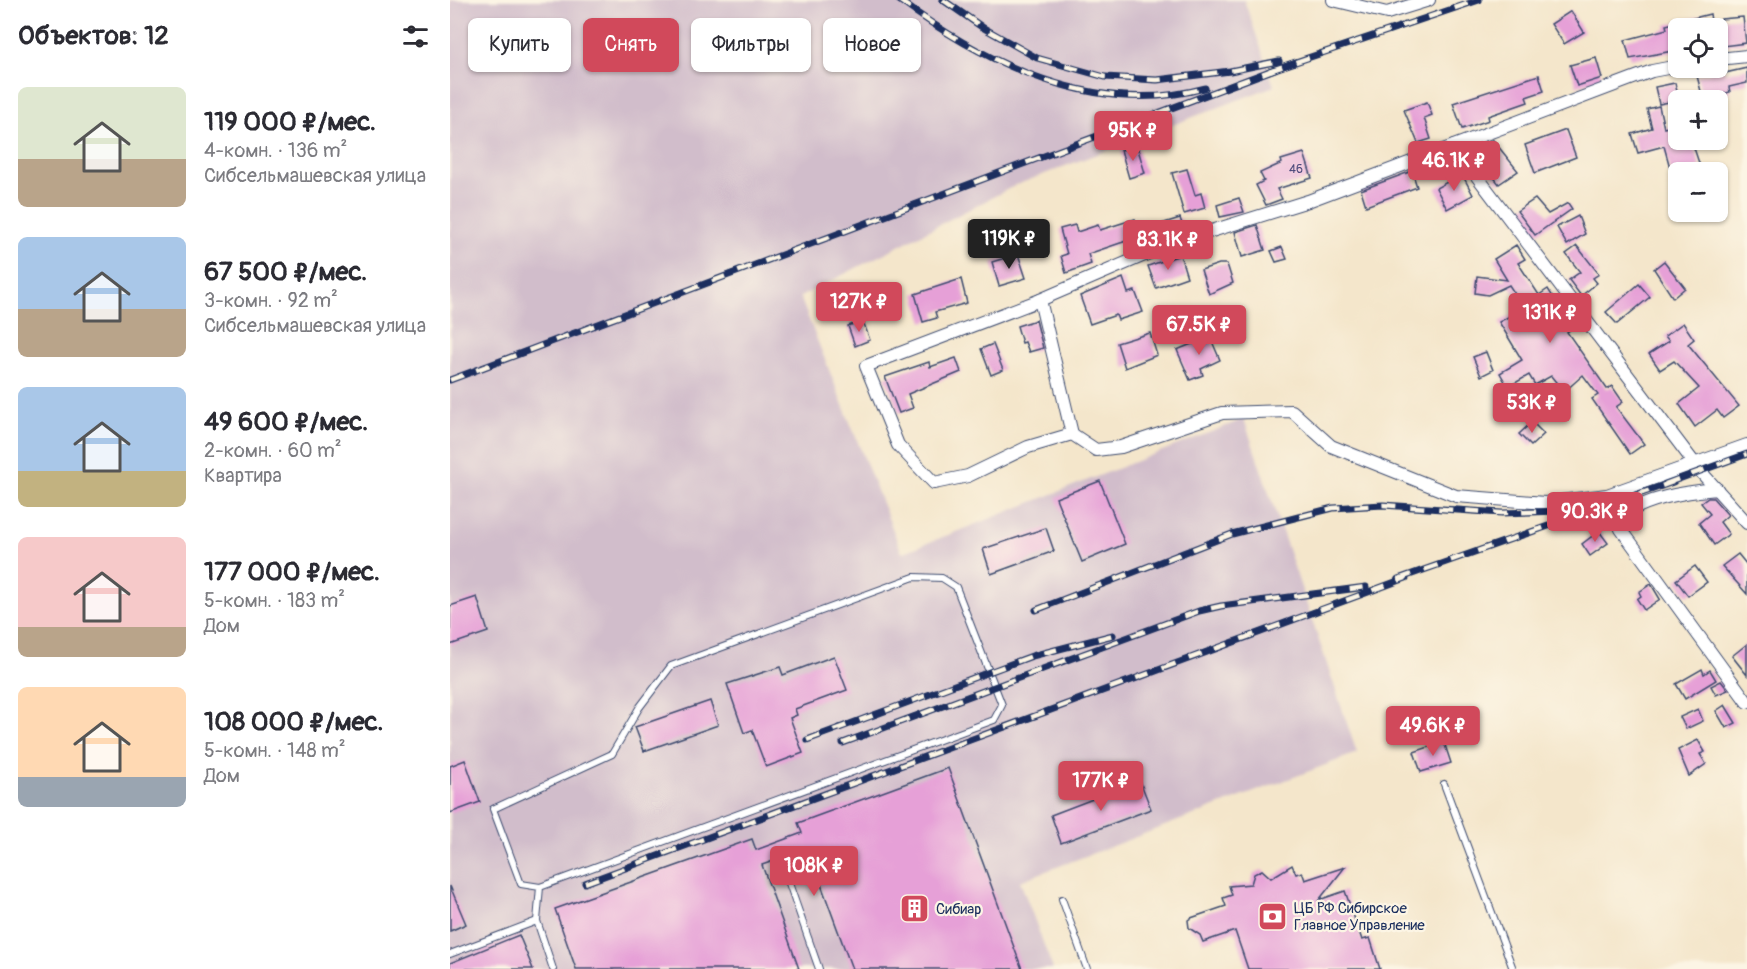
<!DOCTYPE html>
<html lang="ru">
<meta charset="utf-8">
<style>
:root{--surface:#fff;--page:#f2f2f3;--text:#2b2b33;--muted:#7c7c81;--accent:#d1495b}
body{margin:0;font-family:Pangolin,sans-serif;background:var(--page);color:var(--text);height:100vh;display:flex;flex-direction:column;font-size:22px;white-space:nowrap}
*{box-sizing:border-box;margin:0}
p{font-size:20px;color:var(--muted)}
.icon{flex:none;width:33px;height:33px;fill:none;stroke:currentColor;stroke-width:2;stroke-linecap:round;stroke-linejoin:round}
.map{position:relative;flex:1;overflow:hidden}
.drawer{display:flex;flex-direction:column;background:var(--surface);width:450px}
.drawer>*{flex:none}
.hud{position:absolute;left:18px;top:18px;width:570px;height:54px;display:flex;gap:12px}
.buttons{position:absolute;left:1218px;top:18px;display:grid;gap:12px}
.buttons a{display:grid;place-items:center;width:60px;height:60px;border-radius:9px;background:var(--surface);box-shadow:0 2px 4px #0004;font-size:30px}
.price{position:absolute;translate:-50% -51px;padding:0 14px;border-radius:6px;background:var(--accent);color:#fff;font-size:20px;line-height:39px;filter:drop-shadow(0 2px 3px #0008)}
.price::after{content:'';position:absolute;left:50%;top:36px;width:18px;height:14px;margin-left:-9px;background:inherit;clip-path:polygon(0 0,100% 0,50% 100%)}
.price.current{background:#222;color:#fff}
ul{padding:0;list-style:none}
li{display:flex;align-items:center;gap:18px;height:150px;padding:0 18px}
li span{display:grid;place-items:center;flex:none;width:168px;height:120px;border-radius:9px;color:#555}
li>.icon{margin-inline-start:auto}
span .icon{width:72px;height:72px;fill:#fffc;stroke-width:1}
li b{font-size:26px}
h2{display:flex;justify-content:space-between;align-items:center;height:72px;padding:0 18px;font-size:26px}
.pill{padding:0 21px;border-radius:9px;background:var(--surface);box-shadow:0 2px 4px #0004;font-size:21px;line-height:54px}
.pill.current{background:var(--accent);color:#fff}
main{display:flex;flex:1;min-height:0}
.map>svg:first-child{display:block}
.industrial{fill:#d1bdcb}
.building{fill:#e6a0d7}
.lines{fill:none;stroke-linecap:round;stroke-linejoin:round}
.lane-casing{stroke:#3c4a6e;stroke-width:8}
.street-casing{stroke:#3c4a6e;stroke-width:14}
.lane{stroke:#fff;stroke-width:6}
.street{stroke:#fff;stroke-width:12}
.rail-casing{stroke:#1b2f5e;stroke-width:7}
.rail{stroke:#fcf5e5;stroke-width:4.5;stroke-dasharray:14;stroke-linecap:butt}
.labels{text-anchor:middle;stroke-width:4.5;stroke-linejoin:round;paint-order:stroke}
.number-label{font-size:12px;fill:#4e4b7c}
.poi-label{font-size:15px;fill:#1b2f5e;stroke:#fcf5e5;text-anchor:start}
</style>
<main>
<section class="drawer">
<h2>Объектов: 12<svg class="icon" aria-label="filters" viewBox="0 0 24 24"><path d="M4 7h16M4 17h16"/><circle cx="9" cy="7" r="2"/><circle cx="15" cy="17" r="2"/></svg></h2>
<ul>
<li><span style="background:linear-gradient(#dfe7d0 60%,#b9a48a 0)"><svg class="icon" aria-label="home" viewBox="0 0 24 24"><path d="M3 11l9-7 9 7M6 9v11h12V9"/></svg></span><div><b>119 000 ₽/мес.</b><p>4-комн. · 136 m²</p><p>Сибсельмашевская улица</p></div></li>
<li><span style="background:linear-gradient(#a9c7e8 60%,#b9a48a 0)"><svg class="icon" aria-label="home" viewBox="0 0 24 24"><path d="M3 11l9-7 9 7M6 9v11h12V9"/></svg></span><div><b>67 500 ₽/мес.</b><p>3-комн. · 92 m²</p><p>Сибсельмашевская улица</p></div></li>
<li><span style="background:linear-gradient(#a9c7e8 70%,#c2b280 0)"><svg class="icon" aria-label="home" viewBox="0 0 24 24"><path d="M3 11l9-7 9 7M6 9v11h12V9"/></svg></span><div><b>49 600 ₽/мес.</b><p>2-комн. · 60 m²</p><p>Квартира</p></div></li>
<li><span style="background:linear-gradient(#f6c9c9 75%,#b9a48a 0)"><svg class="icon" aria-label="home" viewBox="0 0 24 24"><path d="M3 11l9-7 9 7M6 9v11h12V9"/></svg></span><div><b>177 000 ₽/мес.</b><p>5-комн. · 183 m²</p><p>Дом</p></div></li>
<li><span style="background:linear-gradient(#ffd9b3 75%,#9aa5b1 0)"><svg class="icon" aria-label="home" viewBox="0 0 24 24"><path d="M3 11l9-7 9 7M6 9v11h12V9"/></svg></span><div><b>108 000 ₽/мес.</b><p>5-комн. · 148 m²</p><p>Дом</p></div></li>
</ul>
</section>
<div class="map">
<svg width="1297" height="969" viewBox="0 0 1297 969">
<rect width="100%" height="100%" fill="#fcf5e5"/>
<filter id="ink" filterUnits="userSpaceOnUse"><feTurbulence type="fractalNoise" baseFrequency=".0167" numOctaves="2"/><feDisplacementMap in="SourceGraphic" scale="12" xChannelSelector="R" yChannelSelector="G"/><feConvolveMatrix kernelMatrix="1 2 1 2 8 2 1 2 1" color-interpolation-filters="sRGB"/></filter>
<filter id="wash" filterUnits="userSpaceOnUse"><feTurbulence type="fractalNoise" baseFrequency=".008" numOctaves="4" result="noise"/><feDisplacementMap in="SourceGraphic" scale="24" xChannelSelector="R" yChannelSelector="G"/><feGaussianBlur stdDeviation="1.35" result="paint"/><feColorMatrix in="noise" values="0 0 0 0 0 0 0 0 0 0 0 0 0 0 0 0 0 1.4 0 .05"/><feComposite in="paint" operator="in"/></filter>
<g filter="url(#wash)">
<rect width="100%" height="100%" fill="#f4e6cb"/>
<!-- industrial -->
<polygon class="industrial" points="0,0 794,0 824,86 566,185 350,297 452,553 794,419 907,753 570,881 603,969 0,969"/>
<g id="blocks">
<!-- building -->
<g class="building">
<polygon points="1121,11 1134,32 1114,44 1101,24"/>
<polygon points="1260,14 1262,28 1228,28 1228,57 1224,58 1223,51 1180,59 1175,40 1217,29 1216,25"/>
<polygon points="1293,17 1296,43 1273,46 1271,19"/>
<polygon points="1146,58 1152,78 1127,86 1120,65"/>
<polygon points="1297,68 1297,83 1279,87 1280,92 1253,99 1247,76 1274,69 1275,73"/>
<polygon points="1089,75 1094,91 1076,97 1078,102 1038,116 1039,120 1012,129 1003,103"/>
<polygon points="1225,83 1229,100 1209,104 1205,87"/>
<polygon points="977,102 982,115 974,118 981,139 968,143 954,110"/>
<polygon points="1209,106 1214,128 1228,124 1228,146 1242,142 1250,166 1222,175 1214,146 1188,153 1182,134 1202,128 1197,109"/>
<polygon points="1116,130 1126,157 1085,173 1075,145"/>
<polygon points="1043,140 1068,171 1049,184 1024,151"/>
<polygon points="687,146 695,173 679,178 671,150"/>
<polygon points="854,153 862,178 827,189 832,199 816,205 806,185 814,181 810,173 832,163 831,160"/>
<polygon points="737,169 745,195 751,193 755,208 734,214 722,173"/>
<polygon points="962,171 967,187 916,206 911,190"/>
<polygon points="1012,174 1023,195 997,209 986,188"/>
<polygon points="789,198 794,212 770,217 767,205"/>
<polygon points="1085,199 1098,214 1118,203 1122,209 1085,235 1067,211"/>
<polygon points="1128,216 1135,234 1117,245 1107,227"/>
<polygon points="730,218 734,230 715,236 711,224"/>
<polygon points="685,219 691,236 638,254 641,264 616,273 611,256 617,254 610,229 625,225 627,232 648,225 650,230"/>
<polygon points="807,225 815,250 792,257 785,232"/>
<polygon points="1066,245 1075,259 1068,263 1089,295 1098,289 1108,305 1110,304 1121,315 1128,324 1117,332 1157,389 1162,386 1173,402 1166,407 1194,444 1180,454 1142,399 1148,395 1133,375 1114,392 1101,376 1085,385 1079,375 1058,387 1050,373 1072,360 1049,322 1074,308 1059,285 1038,295 1025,293 1027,276 1057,280 1044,259"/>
<polygon points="1127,246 1149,274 1143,278 1147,283 1131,296 1119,280 1130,272 1116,254"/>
<polygon points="832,247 837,259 826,262 821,251"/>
<polygon points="568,254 576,278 549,286 542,262"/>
<polygon points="730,255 737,277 706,288 698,266"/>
<polygon points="1214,261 1235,288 1223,298 1204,269"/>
<polygon points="769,264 777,264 783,283 759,294 751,270"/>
<polygon points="673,278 678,293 685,291 693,312 668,320 666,315 640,324 630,296"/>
<polygon points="511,279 517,303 485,312 487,318 473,322 465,294"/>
<polygon points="1189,284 1200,297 1167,324 1156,312"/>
<polygon points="586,320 593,348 579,352 575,342 572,343 567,326"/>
<polygon points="413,321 420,340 405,346 398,326"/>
<polygon points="1233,323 1244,339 1238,344 1289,406 1273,418 1267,410 1245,427 1229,404 1249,388 1224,361 1210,370 1199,354 1219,341 1215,336"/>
<polygon points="758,332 770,360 751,369 753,375 740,380 727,350 749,341 747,337"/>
<polygon points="700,333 707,355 675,368 667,343"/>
<polygon points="543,344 553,370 541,375 531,349"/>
<polygon points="1036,352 1043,370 1031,376 1023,357"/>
<polygon points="506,358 511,372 458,394 463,408 449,413 435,377 479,362 480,367"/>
<polygon points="1082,422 1094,434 1081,446 1069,434"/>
<polygon points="650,481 675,544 632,562 606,498"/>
<polygon points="1258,498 1263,498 1278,515 1270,522 1279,534 1264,545 1249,523 1260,514 1251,503"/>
<polygon points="596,528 604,551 541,574 533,549"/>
<polygon points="1149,531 1158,543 1140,556 1132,544"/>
<polygon points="1288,554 1297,565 1297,594 1272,566"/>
<polygon points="1245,566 1257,582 1238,596 1226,580"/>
<polygon points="1201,584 1210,599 1194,610 1187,599 1191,596 1189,592"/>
<polygon points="27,597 38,632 0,645 0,606"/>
<polygon points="1297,644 1297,675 1282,656"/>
<polygon points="384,656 397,690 345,709 347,715 340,718 353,753 316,767 302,730 294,733 277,684 330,667 333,675"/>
<polygon points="1252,669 1254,674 1260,670 1266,680 1235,699 1226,684"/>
<polygon points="1271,681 1278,690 1266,695 1261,686"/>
<polygon points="260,701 268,725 194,751 185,727"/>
<polygon points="1275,705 1286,723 1276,728 1266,711"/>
<polygon points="1248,709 1253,721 1236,729 1230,717"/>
<polygon points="1248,740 1255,752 1250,754 1256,764 1239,776 1228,750"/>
<polygon points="994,742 1001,763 971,772 964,752"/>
<polygon points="15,760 30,802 0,813 0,766"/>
<polygon points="498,768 572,969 402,969 358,849 312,865 349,969 126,969 105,909 302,839 306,850 352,833 348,823"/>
<polygon points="690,781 701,809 611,843 601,815"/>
<polygon points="842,865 846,874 852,872 855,880 895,867 869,900 895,891 912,940 920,938 930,969 798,969 785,931 753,942 750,935 739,928 738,920 741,918 776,906 773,898 782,895 779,886 801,884 804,874 812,870 821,878"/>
<polygon points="0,886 16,924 0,931"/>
<polygon points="69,935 83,969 0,969 0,963"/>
</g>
</g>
</g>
<g filter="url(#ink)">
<use href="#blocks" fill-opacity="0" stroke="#3c4a6e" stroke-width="1.5"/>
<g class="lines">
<defs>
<g id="lane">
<polyline points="994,784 1063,969"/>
<polyline points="334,869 369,969"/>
<polyline points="90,887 71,884 43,809 162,754 189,708 221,666 464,577 492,578 506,587 552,705 544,720 90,887 87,921 103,969"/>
<polyline points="612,899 637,969"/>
<polyline points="0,954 87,921"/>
</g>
<g id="street">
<polyline points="883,0 937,13 979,0"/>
<polyline points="1268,59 1297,56"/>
<polyline points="1228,66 1202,71 858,201 720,244 590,300 416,366 448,445 484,483 518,476 578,447 622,434 646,450 671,447 772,413 842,411 881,446 1006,496 1095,503 1157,495 1297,445"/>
<polyline points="1004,146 1251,472 1297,523"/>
<polyline points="590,300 622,434"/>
<path d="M 1267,489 C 1234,492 1196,498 1168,518 L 1171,529 L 1297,702"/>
</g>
</defs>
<!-- lane casing -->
<use href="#lane" class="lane-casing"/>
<!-- street casing -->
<use href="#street" class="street-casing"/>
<!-- lane -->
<use href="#lane" class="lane"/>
<!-- street -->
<use href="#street" class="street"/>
<defs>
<g id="rail">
<path d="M 449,0 C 535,64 646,118 755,88"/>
<polyline points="493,0 532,27 587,58 655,77 707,80 780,71 829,61"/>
<polyline points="819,71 1029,0"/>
<polyline points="0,380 825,69"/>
<polyline points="1215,484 1297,454"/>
<polyline points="948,579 1223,482"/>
<polyline points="586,610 782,534 883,508 933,505 1052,513 1108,511 1146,502"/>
<polyline points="357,740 582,656 663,635"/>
<polyline points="393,743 749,611 771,606 916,587"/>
<polyline points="135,883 956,578"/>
</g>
</defs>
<!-- rail casing -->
<use href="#rail" class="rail-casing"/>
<!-- rail -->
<use href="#rail" class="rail"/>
</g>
</g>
<!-- icons -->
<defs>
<symbol id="building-square" viewBox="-11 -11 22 22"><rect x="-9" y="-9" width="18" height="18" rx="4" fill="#d1495b" stroke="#fcf5e5"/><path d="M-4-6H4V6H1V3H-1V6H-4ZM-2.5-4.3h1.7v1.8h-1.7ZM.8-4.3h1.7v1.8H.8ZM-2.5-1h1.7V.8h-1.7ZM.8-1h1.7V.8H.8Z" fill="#fff"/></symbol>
<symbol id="bank-square" viewBox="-11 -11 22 22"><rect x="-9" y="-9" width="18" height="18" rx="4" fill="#d1495b" stroke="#fcf5e5"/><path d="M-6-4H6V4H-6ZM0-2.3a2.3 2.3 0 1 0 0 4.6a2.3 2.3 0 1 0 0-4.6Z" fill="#fff"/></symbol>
</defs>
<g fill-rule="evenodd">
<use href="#building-square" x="448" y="892" width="33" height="33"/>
<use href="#bank-square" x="806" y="900" width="33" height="33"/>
</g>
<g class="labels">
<!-- number labels -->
<g class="number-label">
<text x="846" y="173">46</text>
</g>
<!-- poi labels -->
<g class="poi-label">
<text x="844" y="913">ЦБ РФ Сибирское<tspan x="844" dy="17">Главное Управление</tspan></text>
<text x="486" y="914">Сибиар</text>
</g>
</g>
</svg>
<div class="buttons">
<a><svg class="icon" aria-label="locate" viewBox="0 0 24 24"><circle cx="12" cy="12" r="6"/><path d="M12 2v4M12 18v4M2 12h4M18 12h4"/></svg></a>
<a>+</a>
<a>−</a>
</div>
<b class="price" style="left:683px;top:162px">95K ₽</b>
<b class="price" style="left:1004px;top:192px">46.1K ₽</b>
<b class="price current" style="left:559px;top:270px">119K ₽</b>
<b class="price" style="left:718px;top:271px">83.1K ₽</b>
<b class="price" style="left:409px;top:333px">127K ₽</b>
<b class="price" style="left:1100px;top:344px">131K ₽</b>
<b class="price" style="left:749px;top:356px">67.5K ₽</b>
<b class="price" style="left:1082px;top:434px">53K ₽</b>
<b class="price" style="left:1145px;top:543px">90.3K ₽</b>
<b class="price" style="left:983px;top:757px">49.6K ₽</b>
<b class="price" style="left:651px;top:812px">177K ₽</b>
<b class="price" style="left:364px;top:897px">108K ₽</b>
<div class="hud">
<a class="pill">Купить</a>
<a class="pill current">Снять</a>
<a class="pill">Фильтры</a>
<a class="pill">Новое</a>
</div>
</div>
</main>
